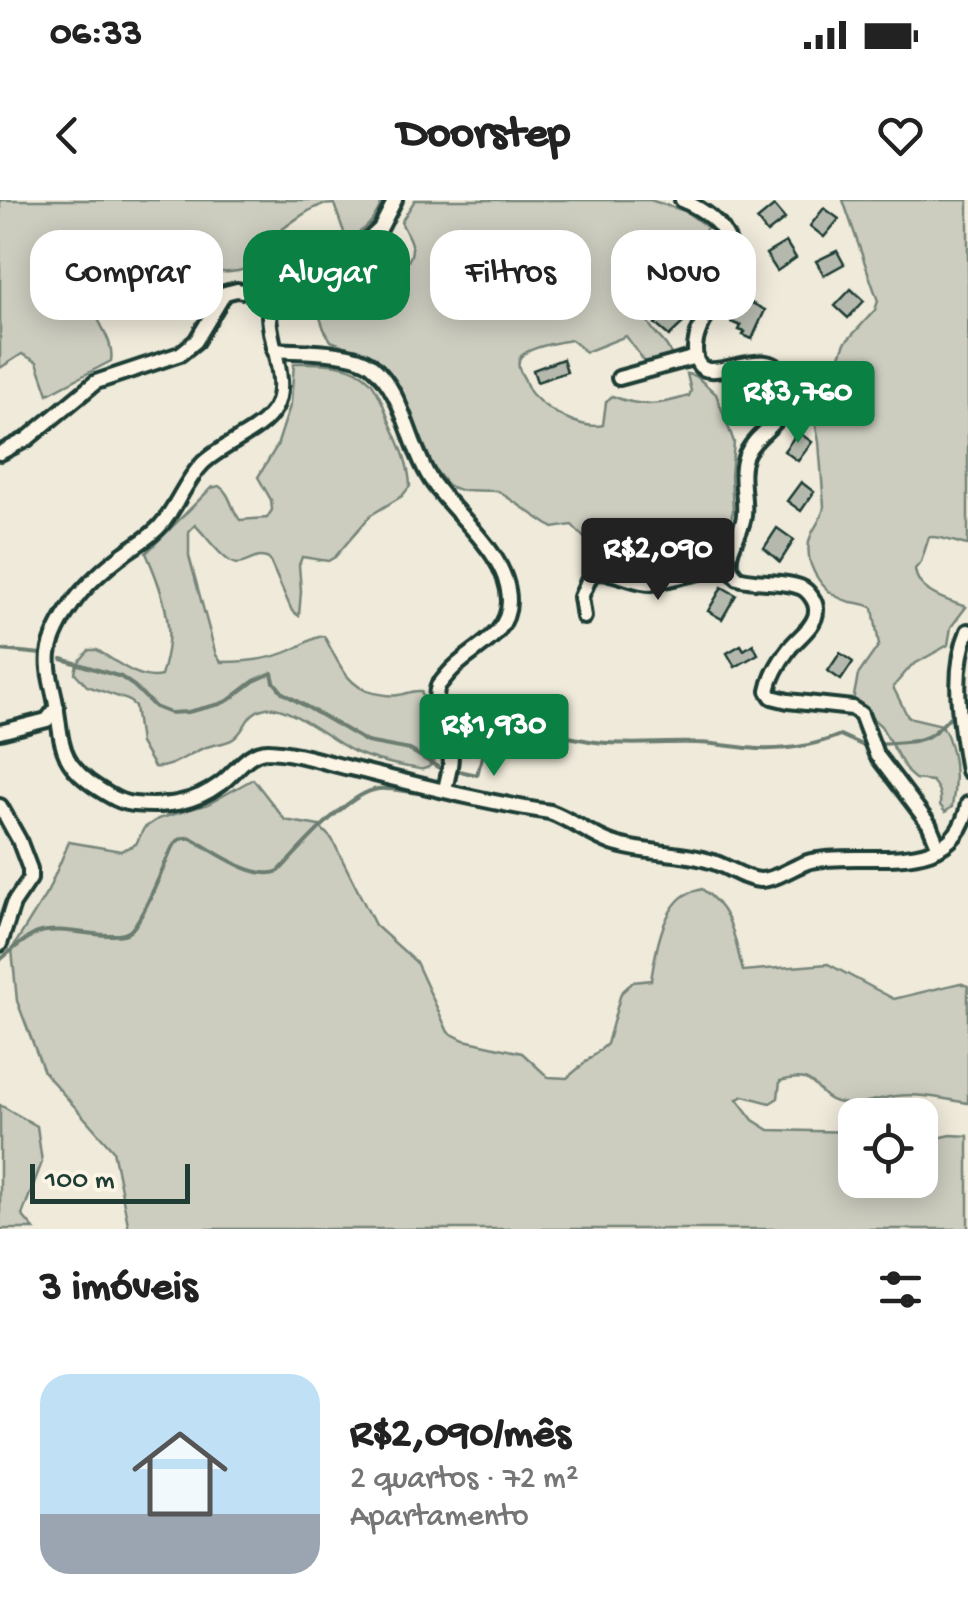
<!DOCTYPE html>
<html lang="pt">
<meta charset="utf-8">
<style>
:root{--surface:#fff;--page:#f2f2f2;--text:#222;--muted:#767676;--accent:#0b8043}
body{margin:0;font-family:"Gochi Hand",sans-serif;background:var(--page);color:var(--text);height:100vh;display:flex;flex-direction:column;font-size:38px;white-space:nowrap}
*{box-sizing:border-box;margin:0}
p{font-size:32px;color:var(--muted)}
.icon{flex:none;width:55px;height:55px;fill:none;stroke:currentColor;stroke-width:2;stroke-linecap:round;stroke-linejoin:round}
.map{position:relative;height:1029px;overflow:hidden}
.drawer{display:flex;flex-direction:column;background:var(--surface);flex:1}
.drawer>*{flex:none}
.hud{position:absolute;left:30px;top:30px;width:910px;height:90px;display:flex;gap:20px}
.fabs{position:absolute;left:838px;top:898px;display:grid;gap:20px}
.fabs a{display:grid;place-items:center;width:100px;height:100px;border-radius:20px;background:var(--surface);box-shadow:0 5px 25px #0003;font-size:50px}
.scale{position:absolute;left:30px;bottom:25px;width:160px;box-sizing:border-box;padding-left:10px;border:5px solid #1f3d34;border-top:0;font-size:28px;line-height:35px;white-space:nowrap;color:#1f3d34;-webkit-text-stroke:8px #fcf5e5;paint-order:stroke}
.price{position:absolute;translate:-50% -85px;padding:0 22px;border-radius:10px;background:var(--accent);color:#fff;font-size:32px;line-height:65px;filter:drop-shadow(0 2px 5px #0008)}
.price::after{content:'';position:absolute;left:50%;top:60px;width:30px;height:22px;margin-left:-15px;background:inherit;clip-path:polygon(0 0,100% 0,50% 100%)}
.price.active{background:#222;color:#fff}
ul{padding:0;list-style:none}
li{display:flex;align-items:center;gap:30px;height:250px;padding:0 40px}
li span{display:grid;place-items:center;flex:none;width:280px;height:200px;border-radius:30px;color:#555}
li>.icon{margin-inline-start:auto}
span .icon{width:120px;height:120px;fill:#fffc;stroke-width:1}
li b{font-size:42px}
h2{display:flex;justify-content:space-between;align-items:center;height:120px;padding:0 40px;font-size:42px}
.tag{padding:0 35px;border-radius:30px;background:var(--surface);box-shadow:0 5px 25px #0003;font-size:35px;line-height:90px}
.tag.active{background:var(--accent);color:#fff}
.status{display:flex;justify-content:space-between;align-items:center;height:70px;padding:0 50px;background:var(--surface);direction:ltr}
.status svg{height:28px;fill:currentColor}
header{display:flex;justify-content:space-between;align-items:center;height:130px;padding:0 40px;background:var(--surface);font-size:45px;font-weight:800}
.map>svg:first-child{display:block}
.green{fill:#cccdbf;stroke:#76857a;stroke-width:2.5}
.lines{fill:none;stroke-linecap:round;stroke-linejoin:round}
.stream{stroke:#6c7d71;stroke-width:4}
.building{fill:#b5b9ad;stroke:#1f3d34;stroke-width:2.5}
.street-casing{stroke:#1f3d34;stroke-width:20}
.street{stroke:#fcf5e5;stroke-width:12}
</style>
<div class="status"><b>06:33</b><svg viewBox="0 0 49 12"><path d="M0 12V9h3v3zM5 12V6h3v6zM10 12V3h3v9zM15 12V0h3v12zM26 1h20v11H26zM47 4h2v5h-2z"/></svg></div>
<header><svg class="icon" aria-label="back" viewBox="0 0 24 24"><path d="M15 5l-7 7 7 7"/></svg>Doorstep<svg class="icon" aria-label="heart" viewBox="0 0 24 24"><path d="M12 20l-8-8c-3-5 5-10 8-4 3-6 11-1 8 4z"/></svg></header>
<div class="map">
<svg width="968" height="1029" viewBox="0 0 968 1029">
<rect width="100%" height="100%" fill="#efeada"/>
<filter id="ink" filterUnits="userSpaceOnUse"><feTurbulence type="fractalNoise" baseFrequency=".01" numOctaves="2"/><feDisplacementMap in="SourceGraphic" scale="20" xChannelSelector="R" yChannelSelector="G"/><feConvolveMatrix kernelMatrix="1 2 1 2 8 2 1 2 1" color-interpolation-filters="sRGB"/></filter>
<g filter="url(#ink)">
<!-- green -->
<g class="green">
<path d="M 0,0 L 383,0 C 376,16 365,37 345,35 L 334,4 C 333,4 320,5 319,6 C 309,9 281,29 274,37 C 267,44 269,57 259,63 C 225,83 197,63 167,71 C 149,75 135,90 117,93 L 100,74 L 93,78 C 79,109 116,132 111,161 L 48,194 L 37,162 L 22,154 L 0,168 Z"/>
<path d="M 415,0 L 650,0 L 685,11 L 707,27 L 678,84 L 657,105 L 647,119 C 652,135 670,142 672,159 L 655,164 L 645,162 L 626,136 L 586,152 L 572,140 C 560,142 526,147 520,158 C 516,166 521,173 525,180 C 525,182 531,194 532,194 C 547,211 582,230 603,225 L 606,202 L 612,196 C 642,208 659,205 689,196 L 691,191 L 687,174 L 696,176 L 716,194 L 734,242 L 731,276 L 733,311 L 720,360 L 684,365 L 659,373 L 641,372 L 610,361 L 595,349 L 572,325 L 553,328 L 498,291 L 460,290 L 448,286 L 434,268 L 403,195 L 370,156 L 331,141 L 324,129 L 312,94 L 312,89 L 316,86 L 356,65 L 373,58 L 381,75 L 394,78 L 398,76 C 418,50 414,49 401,22 Z"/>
<path d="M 843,0 L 968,0 L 968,345 C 955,343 943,336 929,337 L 921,362 L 915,369 C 917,393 947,400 966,407 L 951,427 L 948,445 L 911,466 L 893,487 L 908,517 L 942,525 C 957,551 957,579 952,607 L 945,612 L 940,605 C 941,594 939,589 932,581 L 915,579 L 908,573 L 881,526 L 853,501 L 858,475 L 879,445 L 873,408 C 865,403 860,404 851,402 C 825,396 805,369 809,342 C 811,329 823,320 824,306 L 819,242 L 810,197 L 822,184 L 844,198 L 861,195 L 862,186 L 838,161 L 845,143 L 875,110 L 878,101 Z"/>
<path d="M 294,163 C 319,163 351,161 370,181 C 380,192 385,211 391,225 C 400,245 409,263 410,286 L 402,296 L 371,315 L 335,357 L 328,361 L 302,357 L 299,365 L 301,391 L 299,416 L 292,411 L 269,359 C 254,353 251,363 237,364 C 225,364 204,333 195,325 L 189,331 L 189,356 L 216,455 L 221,462 C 245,462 272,460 294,449 C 305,444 312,437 324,436 C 337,459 346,487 374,493 C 382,494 391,497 398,495 C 407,494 412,490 421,491 C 426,506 450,564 423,569 C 418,570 413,567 408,567 C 391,564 371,559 355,552 C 335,543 287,503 266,508 C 245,512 247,530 233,539 C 226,544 212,544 204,548 C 187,554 172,569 154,567 L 140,543 L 135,506 L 128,500 L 87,486 L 75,473 L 77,464 L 89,450 L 97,450 C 115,460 140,482 161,476 C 164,466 167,454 168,443 C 171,414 158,380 146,353 L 211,288 L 219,286 C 231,294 231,309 240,320 L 267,318 L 272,310 L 271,300 L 258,277 L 277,246 L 291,203 Z"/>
<path d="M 253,579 L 285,620 L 319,626 L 332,639 L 375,725 L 416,762 L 448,832 L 464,840 L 522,853 L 548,877 L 567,878 L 607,844 L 621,793 L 633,782 L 651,780 C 655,755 662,710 685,695 C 690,692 696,691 702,689 C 734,712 733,736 743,771 L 828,764 L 894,799 L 960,783 L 968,786 L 968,903 C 945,899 919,893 896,896 C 878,898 859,907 841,903 C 811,898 822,869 780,881 L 778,898 L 770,903 L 744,896 L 737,899 L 753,920 L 769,930 L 855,932 L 855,980 L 920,980 L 920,942 L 951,935 L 968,936 L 968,1029 L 129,1029 L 113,950 L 44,872 L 17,801 L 12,749 L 48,691 L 69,642 L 121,651 L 136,644 L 144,628 L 158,619 L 208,604 Z"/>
<polygon points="0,905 37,926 42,962 22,1015 34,1029 0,1029"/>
</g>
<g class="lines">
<!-- stream -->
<g class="stream">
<polyline points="0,450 42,454"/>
<polyline points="62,459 121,477 134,486 155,507 170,513 188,512 220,504 229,500 254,481 272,473 274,482 283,493 367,542 410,550 441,569"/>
<path d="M 881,544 C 922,540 926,545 954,512"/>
<path d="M 455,570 L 477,575 C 481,562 484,542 497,535 C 519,523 571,539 596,542 C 629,546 663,542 696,543 C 717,543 737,548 758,549 C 786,550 814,546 840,535 L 866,547"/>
<path d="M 0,760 C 11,751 24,738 38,733 C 62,724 116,743 130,731 C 142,722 164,665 172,648 C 177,640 181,637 191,638 C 212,650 256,682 279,671 C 301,648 348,593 378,589 C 393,587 411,594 427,593"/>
</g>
</g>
<!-- building -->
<g class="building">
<polygon points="774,6 785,19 767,33 757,20"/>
<polygon points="824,8 839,19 824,37 810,26"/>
<polygon points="786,42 796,58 777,71 766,54"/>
<polygon points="704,51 718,59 706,79 692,71"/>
<polygon points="837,51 844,64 824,75 816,61"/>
<polygon points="851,89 864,101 848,118 835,106"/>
<polygon points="744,99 765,110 752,139 743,135 745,132 739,130 741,126 731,122"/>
<polygon points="675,105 678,108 681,105 688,110 684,117 686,120 669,136 655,124"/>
<polygon points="563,159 567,172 537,182 533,170"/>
<polygon points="743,186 754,198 737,213 727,201"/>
<polygon points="798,232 812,242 798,261 784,251"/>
<polygon points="801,282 814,292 801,311 787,301"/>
<polygon points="777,328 794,340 780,362 764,348"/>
<polygon points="722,387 736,395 722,419 708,411"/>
<polygon points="753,444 758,454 735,467 727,453 741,445 744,450"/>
<polygon points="840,453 853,462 841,480 828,471"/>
</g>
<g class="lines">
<defs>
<g id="street">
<path d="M 682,0 C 704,10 722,22 730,45 C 744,85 696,111 695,149 C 695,202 767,133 786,180 C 790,189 790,199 785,209 C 776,226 754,236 746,255 C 738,274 746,296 744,315 C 743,332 727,347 730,366 C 731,371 735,375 738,378 C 758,384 780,380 800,387 C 808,390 817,402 816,411 C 816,426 797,438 789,449 C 779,462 771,475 768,491 L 772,497 L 788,501 L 852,508 L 861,514 L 876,554 L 929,624 L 939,648"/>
<path d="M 271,96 C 261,131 292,177 275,208 C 262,232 224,243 203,263 C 184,282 177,307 161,325 C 151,337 137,344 125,353 C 108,365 82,388 71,406 C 62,418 51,439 49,454 C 47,469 52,484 55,499 C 63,543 57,562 99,589 C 110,596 121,603 134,604 C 166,607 193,604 220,584 C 236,573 247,551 268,551 C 296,552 323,562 350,568 C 416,584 483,602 550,612 C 572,620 590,635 612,643 C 643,654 678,651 710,661 C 726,665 743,679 760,680 C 777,680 795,665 811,661 C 865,649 955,681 968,604"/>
<polyline points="271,96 324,60 365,43 380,29 395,0"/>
<path d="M 274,150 C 299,152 352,150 371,165 C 405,193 408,245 431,280 C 455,316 509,354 509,401 C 509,439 468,449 448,474 C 447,475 439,485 438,486 C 431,505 446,527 450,545 C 453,562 448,574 445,590"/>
<polyline points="619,178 696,157"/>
<polyline points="0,253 27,239 96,182 180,154 196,141 225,93 237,90 271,96"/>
<path d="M 584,417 L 581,397 L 591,374 C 612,367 630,383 652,383 L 729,365"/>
<path d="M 968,431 C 950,473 961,528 968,571"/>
<polyline points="0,532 47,520 57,507"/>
<polyline points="0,606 19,640 30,669 30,679 13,704 0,744"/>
</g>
</defs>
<!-- street casing -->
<use href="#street" class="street-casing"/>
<!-- street -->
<use href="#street" class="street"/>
</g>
</g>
</svg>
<div class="fabs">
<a><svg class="icon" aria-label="locate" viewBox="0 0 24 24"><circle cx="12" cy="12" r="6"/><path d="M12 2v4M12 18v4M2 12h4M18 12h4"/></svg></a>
</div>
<div class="scale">100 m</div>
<b class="price" style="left:798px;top:246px">R$3,760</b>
<b class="price active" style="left:658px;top:403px">R$2,090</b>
<b class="price" style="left:494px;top:579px">R$1,930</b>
<div class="hud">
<a class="tag">Comprar</a>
<a class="tag active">Alugar</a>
<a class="tag">Filtros</a>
<a class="tag">Novo</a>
</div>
</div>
<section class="drawer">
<h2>3 imóveis<svg class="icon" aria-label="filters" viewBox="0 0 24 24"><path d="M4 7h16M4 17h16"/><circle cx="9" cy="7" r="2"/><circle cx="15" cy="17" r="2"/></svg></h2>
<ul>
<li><span style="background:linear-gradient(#bfe0f5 70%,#9aa5b1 0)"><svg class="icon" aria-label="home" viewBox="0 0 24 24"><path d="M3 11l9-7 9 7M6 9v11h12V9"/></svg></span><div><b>R$2,090/mês</b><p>2 quartos · 72 m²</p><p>Apartamento</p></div></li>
</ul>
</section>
